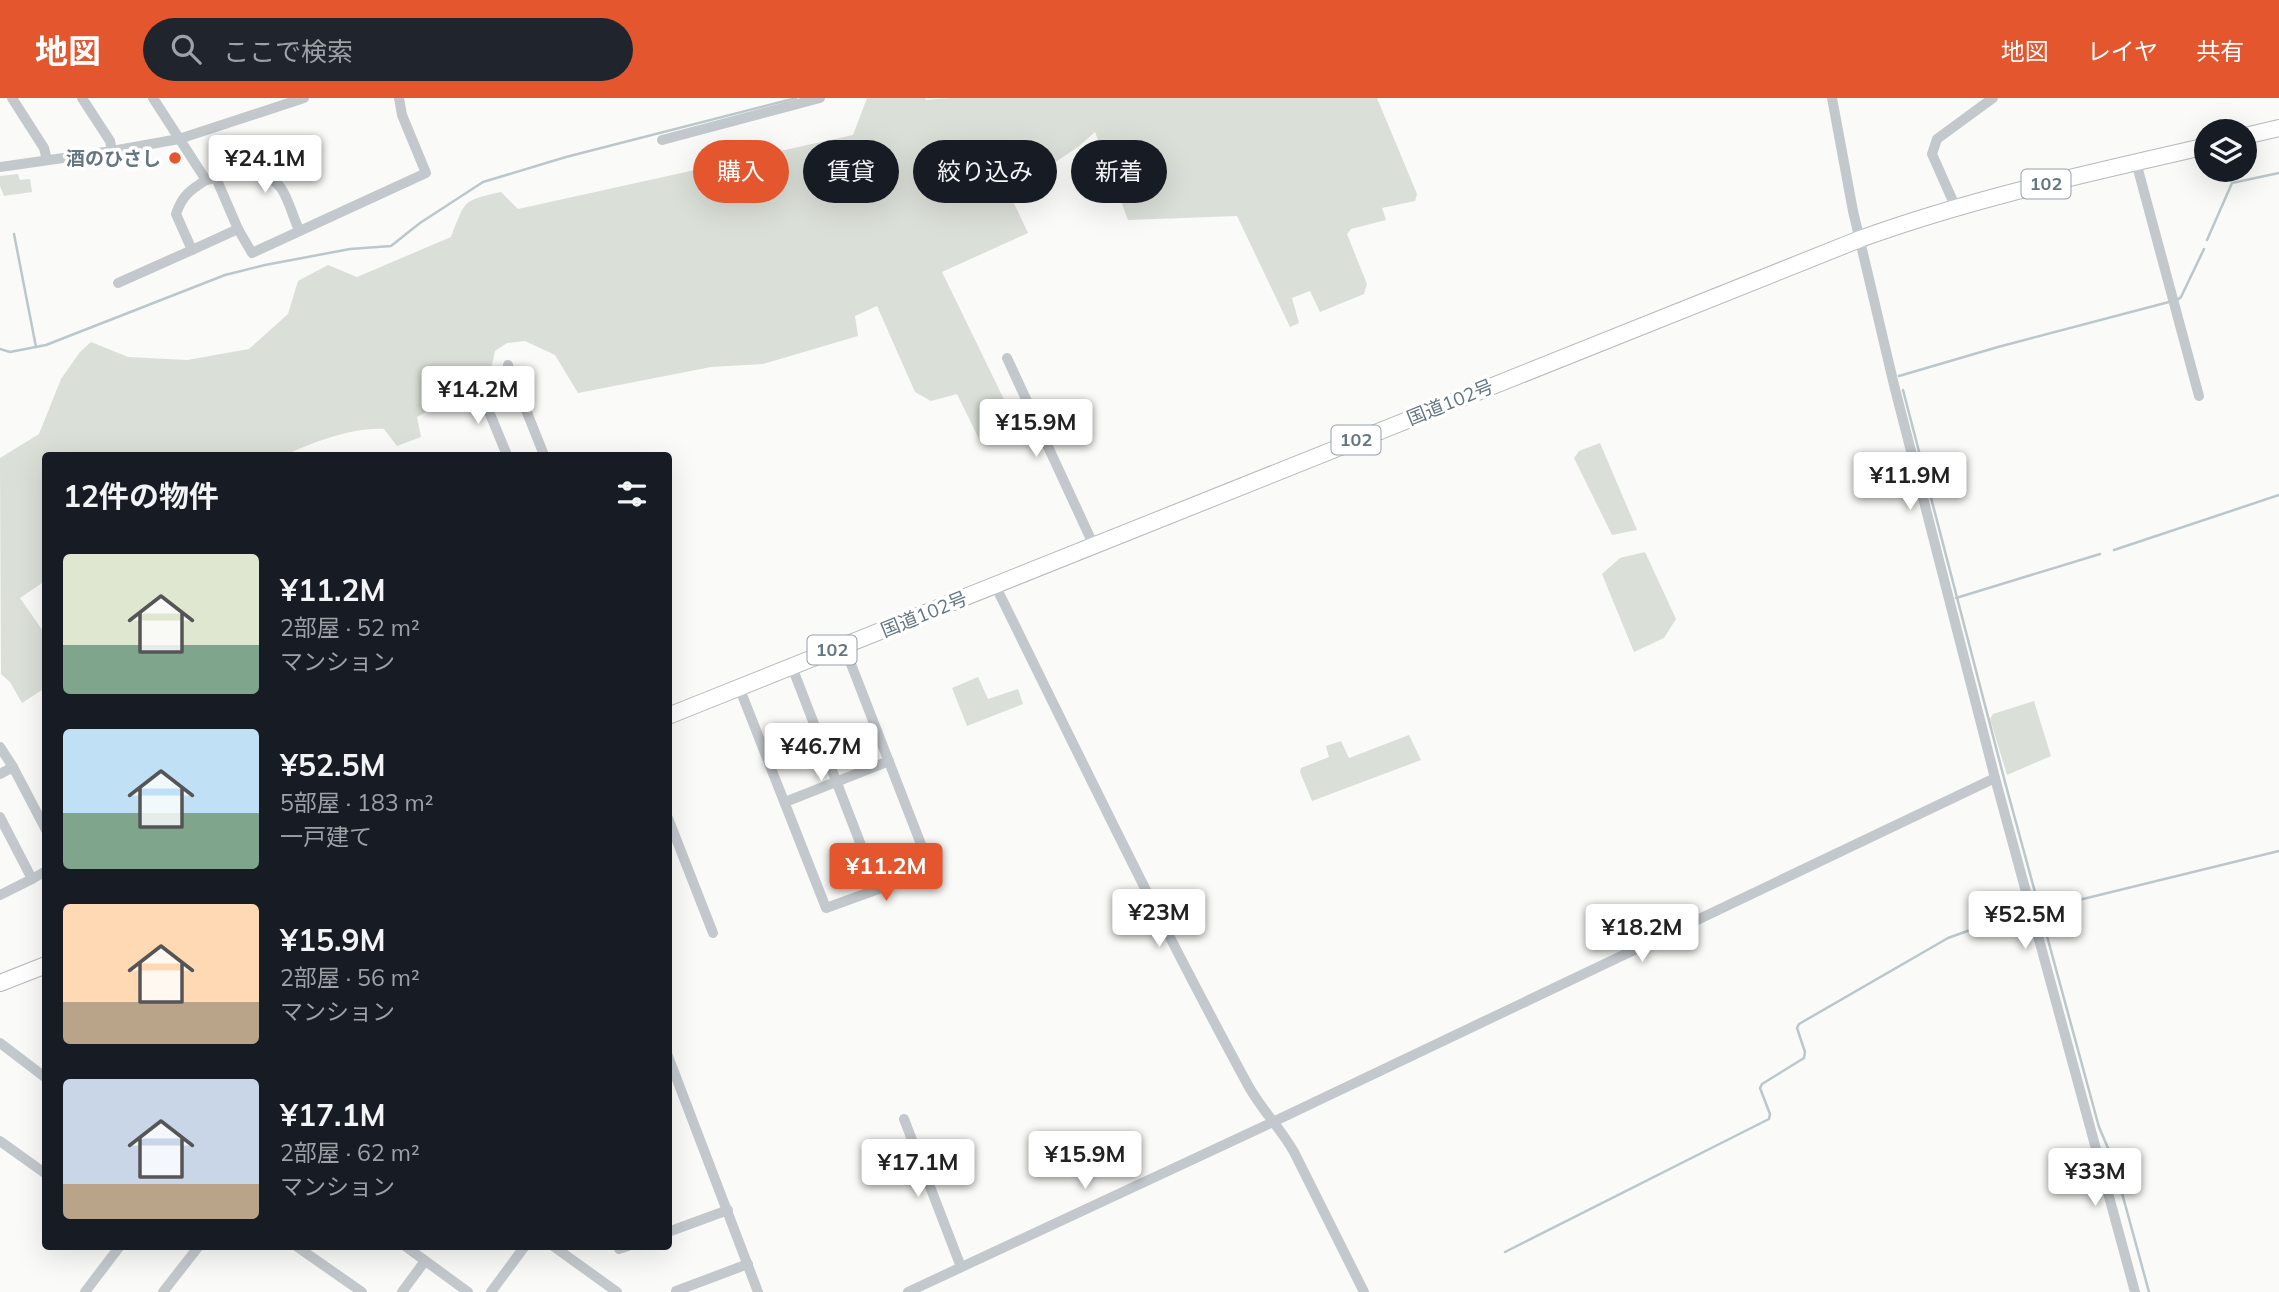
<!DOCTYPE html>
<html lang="ja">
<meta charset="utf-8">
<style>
:root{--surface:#171b24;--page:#20242c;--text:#f1f3f6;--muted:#9ea1a6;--accent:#e4572e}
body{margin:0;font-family:Mulish,"Noto Sans JP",sans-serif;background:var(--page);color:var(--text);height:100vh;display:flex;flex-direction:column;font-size:26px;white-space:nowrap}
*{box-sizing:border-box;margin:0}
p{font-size:23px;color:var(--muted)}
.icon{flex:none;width:38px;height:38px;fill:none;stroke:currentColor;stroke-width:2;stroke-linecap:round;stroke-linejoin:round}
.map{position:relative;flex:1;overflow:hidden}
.sheet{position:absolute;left:42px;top:354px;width:630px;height:798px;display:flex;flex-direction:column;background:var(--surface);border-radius:7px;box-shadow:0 7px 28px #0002}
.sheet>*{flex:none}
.top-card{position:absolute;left:693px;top:42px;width:665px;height:63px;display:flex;gap:14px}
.controls{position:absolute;left:2194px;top:21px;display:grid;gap:14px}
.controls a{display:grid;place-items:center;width:63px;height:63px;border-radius:50%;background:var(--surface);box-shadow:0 7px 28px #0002;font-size:35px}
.price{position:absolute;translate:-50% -60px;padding:0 16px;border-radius:7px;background:#fff;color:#222;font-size:23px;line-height:46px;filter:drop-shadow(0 2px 4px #0008)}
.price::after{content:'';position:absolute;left:50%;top:42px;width:21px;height:16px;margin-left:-10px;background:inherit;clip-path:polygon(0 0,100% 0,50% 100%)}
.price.current{background:var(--accent);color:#fff}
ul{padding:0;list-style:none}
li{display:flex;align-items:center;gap:21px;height:175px;padding:0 21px}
li span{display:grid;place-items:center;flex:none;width:196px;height:140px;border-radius:7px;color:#555}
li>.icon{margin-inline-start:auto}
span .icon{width:84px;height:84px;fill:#fffc;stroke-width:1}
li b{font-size:30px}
h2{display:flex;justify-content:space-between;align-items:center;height:84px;padding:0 21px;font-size:30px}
.tag{padding:0 24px;border-radius:32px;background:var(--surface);box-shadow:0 7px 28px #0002;font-size:24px;line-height:63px}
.tag.current{background:var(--accent);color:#fff}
header{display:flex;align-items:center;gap:42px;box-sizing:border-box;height:98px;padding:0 35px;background:var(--accent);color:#fff}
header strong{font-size:33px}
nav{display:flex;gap:38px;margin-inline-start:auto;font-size:24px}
.search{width:490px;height:63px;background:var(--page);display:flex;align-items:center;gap:18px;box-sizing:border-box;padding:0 24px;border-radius:38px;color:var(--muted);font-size:26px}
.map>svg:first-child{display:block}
.green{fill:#dadfd7}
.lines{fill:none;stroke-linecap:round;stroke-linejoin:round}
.stream{stroke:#bbc7cb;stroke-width:2.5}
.highway-casing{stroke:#b4b9bd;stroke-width:18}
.minor{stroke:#c3c8cc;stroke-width:10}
.highway{stroke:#fff;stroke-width:16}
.poi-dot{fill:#e4572e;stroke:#fff;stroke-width:2.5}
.labels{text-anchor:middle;stroke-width:7;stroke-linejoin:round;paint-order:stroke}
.shield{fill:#fff;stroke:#939fa8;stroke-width:2}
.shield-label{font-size:18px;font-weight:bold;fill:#657683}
.poi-label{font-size:19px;font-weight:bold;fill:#657683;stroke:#fff;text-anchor:end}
.street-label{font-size:19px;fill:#657683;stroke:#fff}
</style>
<header>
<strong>地図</strong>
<div class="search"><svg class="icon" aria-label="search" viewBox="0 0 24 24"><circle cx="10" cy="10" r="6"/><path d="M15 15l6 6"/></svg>ここで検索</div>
<nav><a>地図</a><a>レイヤ</a><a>共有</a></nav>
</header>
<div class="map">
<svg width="2279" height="1194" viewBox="0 0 2279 1194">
<rect width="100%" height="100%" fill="#fafaf8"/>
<!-- green -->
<g class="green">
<path d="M 867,0 L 925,0 L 926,2 L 949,0 L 1377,0 L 1417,96 L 1415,103 L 1382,110 L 1386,122 L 1351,131 L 1347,136 L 1367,186 L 1364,196 L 1320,214 L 1310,193 L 1292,200 L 1299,225 L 1290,229 L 1237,118 L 1128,122 L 1095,34 L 1078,49 L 1027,83 L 1003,82 L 1028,135 L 942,174 L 1016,326 L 980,343 L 957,296 L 931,303 L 915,294 L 877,208 L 855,218 L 858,238 L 763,266 L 711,269 L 578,295 L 555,257 L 525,243 L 507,245 L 495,253 L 491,271 L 440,287 L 445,303 L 417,319 L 421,339 L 397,348 L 384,331 C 355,329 312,344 286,357 L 46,357 L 45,483 L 20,500 L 45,536 L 45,590 L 22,605 L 10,584 L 1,576 L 0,360 L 39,336 L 61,281 L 80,254 L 91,244 L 128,259 L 187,262 L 249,251 L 288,216 L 298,183 L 328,167 L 357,179 L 451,139 C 466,102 461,103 501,94 L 518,111 L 853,37 Z"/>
<polygon points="18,76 20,82 30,81 32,94 4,98 0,88 0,78"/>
<polygon points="1600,345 1637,432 1612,437 1574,360 1579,353"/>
<polygon points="1645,454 1676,521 1664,540 1634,554 1602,476 1620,460"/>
<polygon points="978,579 988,601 1018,591 1023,606 967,628 952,590"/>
<polygon points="2034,603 2051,658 2007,677 1990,621 1993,616"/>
<polygon points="1409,637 1421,662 1312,703 1300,674 1301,670 1329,659 1326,648 1341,643 1349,660"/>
</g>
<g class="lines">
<!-- stream -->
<g class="stream">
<polyline points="14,136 36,249"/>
<polyline points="2207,142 2232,85 2279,75"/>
<polyline points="2176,203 2181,199 2204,151"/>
<polyline points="0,251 10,254 46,247 225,177 265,167 350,151 391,148 420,125 483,84 566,59 796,0"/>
<polyline points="1899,278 1998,249 2169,204"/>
<polyline points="1903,292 2005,684 2099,1029 2113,1062 2149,1194"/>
<polyline points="2114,452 2279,397"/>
<polyline points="1956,500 2100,456"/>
<polyline points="2038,812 2279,753"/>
<polyline points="1505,1154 1769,1021 1770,1016 1760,990 1762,986 1804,960 1805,954 1797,930 1799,926 1948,840 1987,826 2026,815"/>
</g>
<defs>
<g id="highway">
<polyline points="2245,38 2279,30"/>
<path d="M 668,618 L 1860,141 C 1973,100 2090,75 2207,48"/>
<polyline points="0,885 46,867"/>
</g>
</defs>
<!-- highway casing -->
<use href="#highway" class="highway-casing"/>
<!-- minor -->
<g class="minor">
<polyline points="12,0 44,50 47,62"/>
<polyline points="82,0 110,43 112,53"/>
<polyline points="153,0 206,82 216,80 238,131 252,155 426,75 402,17 399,0"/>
<polyline points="1832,0 1853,113 1894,287 1995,680 2135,1194"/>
<polyline points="662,42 820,0"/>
<polyline points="2136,64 2199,298"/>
<polyline points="0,69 112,53 179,41 304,0"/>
<path d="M 216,80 C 235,75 268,71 281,90 C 289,102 293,119 299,132"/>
<path d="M 206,82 C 190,92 182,98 176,116 L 192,152 L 238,131"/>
<polyline points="1956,110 1932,56 1937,41 1993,0"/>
<polyline points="118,185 192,152"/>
<polyline points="1007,260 1094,448"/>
<polyline points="508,267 544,357"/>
<polyline points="478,287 507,357"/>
<path d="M 995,487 C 1078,655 1159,824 1249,989 C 1262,1012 1281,1031 1294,1054 L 1364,1194"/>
<polyline points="792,569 878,791"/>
<polyline points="739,589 826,810 931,772 844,548"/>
<polyline points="0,649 13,669 46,732"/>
<polyline points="0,676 13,669"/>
<polyline points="785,704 889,663"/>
<polyline points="0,719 32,781 0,797"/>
<polyline points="668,720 713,835"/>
<polyline points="32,781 46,773"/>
<polyline points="0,945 46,980"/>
<polyline points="668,958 758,1194"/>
<polyline points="904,1021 961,1169"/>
<polyline points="0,1043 46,1076"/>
<polyline points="668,1134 728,1112"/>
<polyline points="296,1148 362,1194"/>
<polyline points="405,1148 468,1194"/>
<polyline points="553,1148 617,1194"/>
<polyline points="619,1151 628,1148"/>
<polyline points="676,1193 748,1166"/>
<polyline points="85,1194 120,1148"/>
<polyline points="163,1194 199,1148"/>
<polyline points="402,1194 425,1163"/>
<polyline points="491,1194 525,1148"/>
<polyline points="908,1194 1275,1023 1995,680"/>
</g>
<!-- highway -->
<use href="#highway" class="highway"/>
</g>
<!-- markers -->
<circle class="poi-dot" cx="175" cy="60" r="7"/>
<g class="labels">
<!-- shield labels -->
<g class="shield">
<rect x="2021.5" y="71.5" width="49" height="29" rx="5"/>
<rect x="1331.5" y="327.5" width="49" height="29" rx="5"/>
<rect x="807.5" y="537.5" width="49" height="29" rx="5"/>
</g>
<g class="shield-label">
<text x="2046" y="92">102</text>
<text x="1356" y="348">102</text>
<text x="832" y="558">102</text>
</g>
<!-- poi labels -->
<g class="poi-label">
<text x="161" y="67">酒のひさし</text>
</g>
<!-- street labels -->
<g class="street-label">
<text transform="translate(1450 304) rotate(-22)" y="7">国道102号</text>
<text transform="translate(924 516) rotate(-22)" y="7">国道102号</text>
</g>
</g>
</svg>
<div class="controls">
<a><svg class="icon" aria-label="layers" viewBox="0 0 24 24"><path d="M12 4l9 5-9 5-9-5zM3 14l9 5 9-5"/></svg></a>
</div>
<b class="price" style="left:265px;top:97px">¥24.1M</b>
<b class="price" style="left:478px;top:328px">¥14.2M</b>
<b class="price" style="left:1036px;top:361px">¥15.9M</b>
<b class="price" style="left:1910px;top:414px">¥11.9M</b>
<b class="price" style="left:821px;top:685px">¥46.7M</b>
<b class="price current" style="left:886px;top:805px">¥11.2M</b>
<b class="price" style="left:1159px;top:851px">¥23M</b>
<b class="price" style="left:2025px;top:853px">¥52.5M</b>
<b class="price" style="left:1642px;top:866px">¥18.2M</b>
<b class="price" style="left:1085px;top:1093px">¥15.9M</b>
<b class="price" style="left:918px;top:1101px">¥17.1M</b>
<b class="price" style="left:2095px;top:1110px">¥33M</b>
<div class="top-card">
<a class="tag current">購入</a>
<a class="tag">賃貸</a>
<a class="tag">絞り込み</a>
<a class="tag">新着</a>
</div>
<section class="sheet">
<h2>12件の物件<svg class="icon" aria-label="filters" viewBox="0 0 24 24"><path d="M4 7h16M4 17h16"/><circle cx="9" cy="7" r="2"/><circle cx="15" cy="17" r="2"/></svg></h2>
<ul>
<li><span style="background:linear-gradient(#dfe7d0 65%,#7fa58c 0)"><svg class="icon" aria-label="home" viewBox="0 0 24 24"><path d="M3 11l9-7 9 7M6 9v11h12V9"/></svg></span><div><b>¥11.2M</b><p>2部屋 · 52 m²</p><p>マンション</p></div></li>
<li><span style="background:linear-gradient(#bfe0f5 60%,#7fa58c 0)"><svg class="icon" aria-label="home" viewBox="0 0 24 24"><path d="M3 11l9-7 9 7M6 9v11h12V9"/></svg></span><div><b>¥52.5M</b><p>5部屋 · 183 m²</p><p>一戸建て</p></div></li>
<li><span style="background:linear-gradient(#ffd9b3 70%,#b9a48a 0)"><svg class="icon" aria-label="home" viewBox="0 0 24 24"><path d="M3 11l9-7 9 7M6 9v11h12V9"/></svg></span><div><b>¥15.9M</b><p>2部屋 · 56 m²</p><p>マンション</p></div></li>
<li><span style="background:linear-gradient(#c9d6e8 75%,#b9a48a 0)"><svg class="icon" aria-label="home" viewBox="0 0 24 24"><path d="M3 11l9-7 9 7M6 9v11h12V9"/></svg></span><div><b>¥17.1M</b><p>2部屋 · 62 m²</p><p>マンション</p></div></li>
</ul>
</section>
</div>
